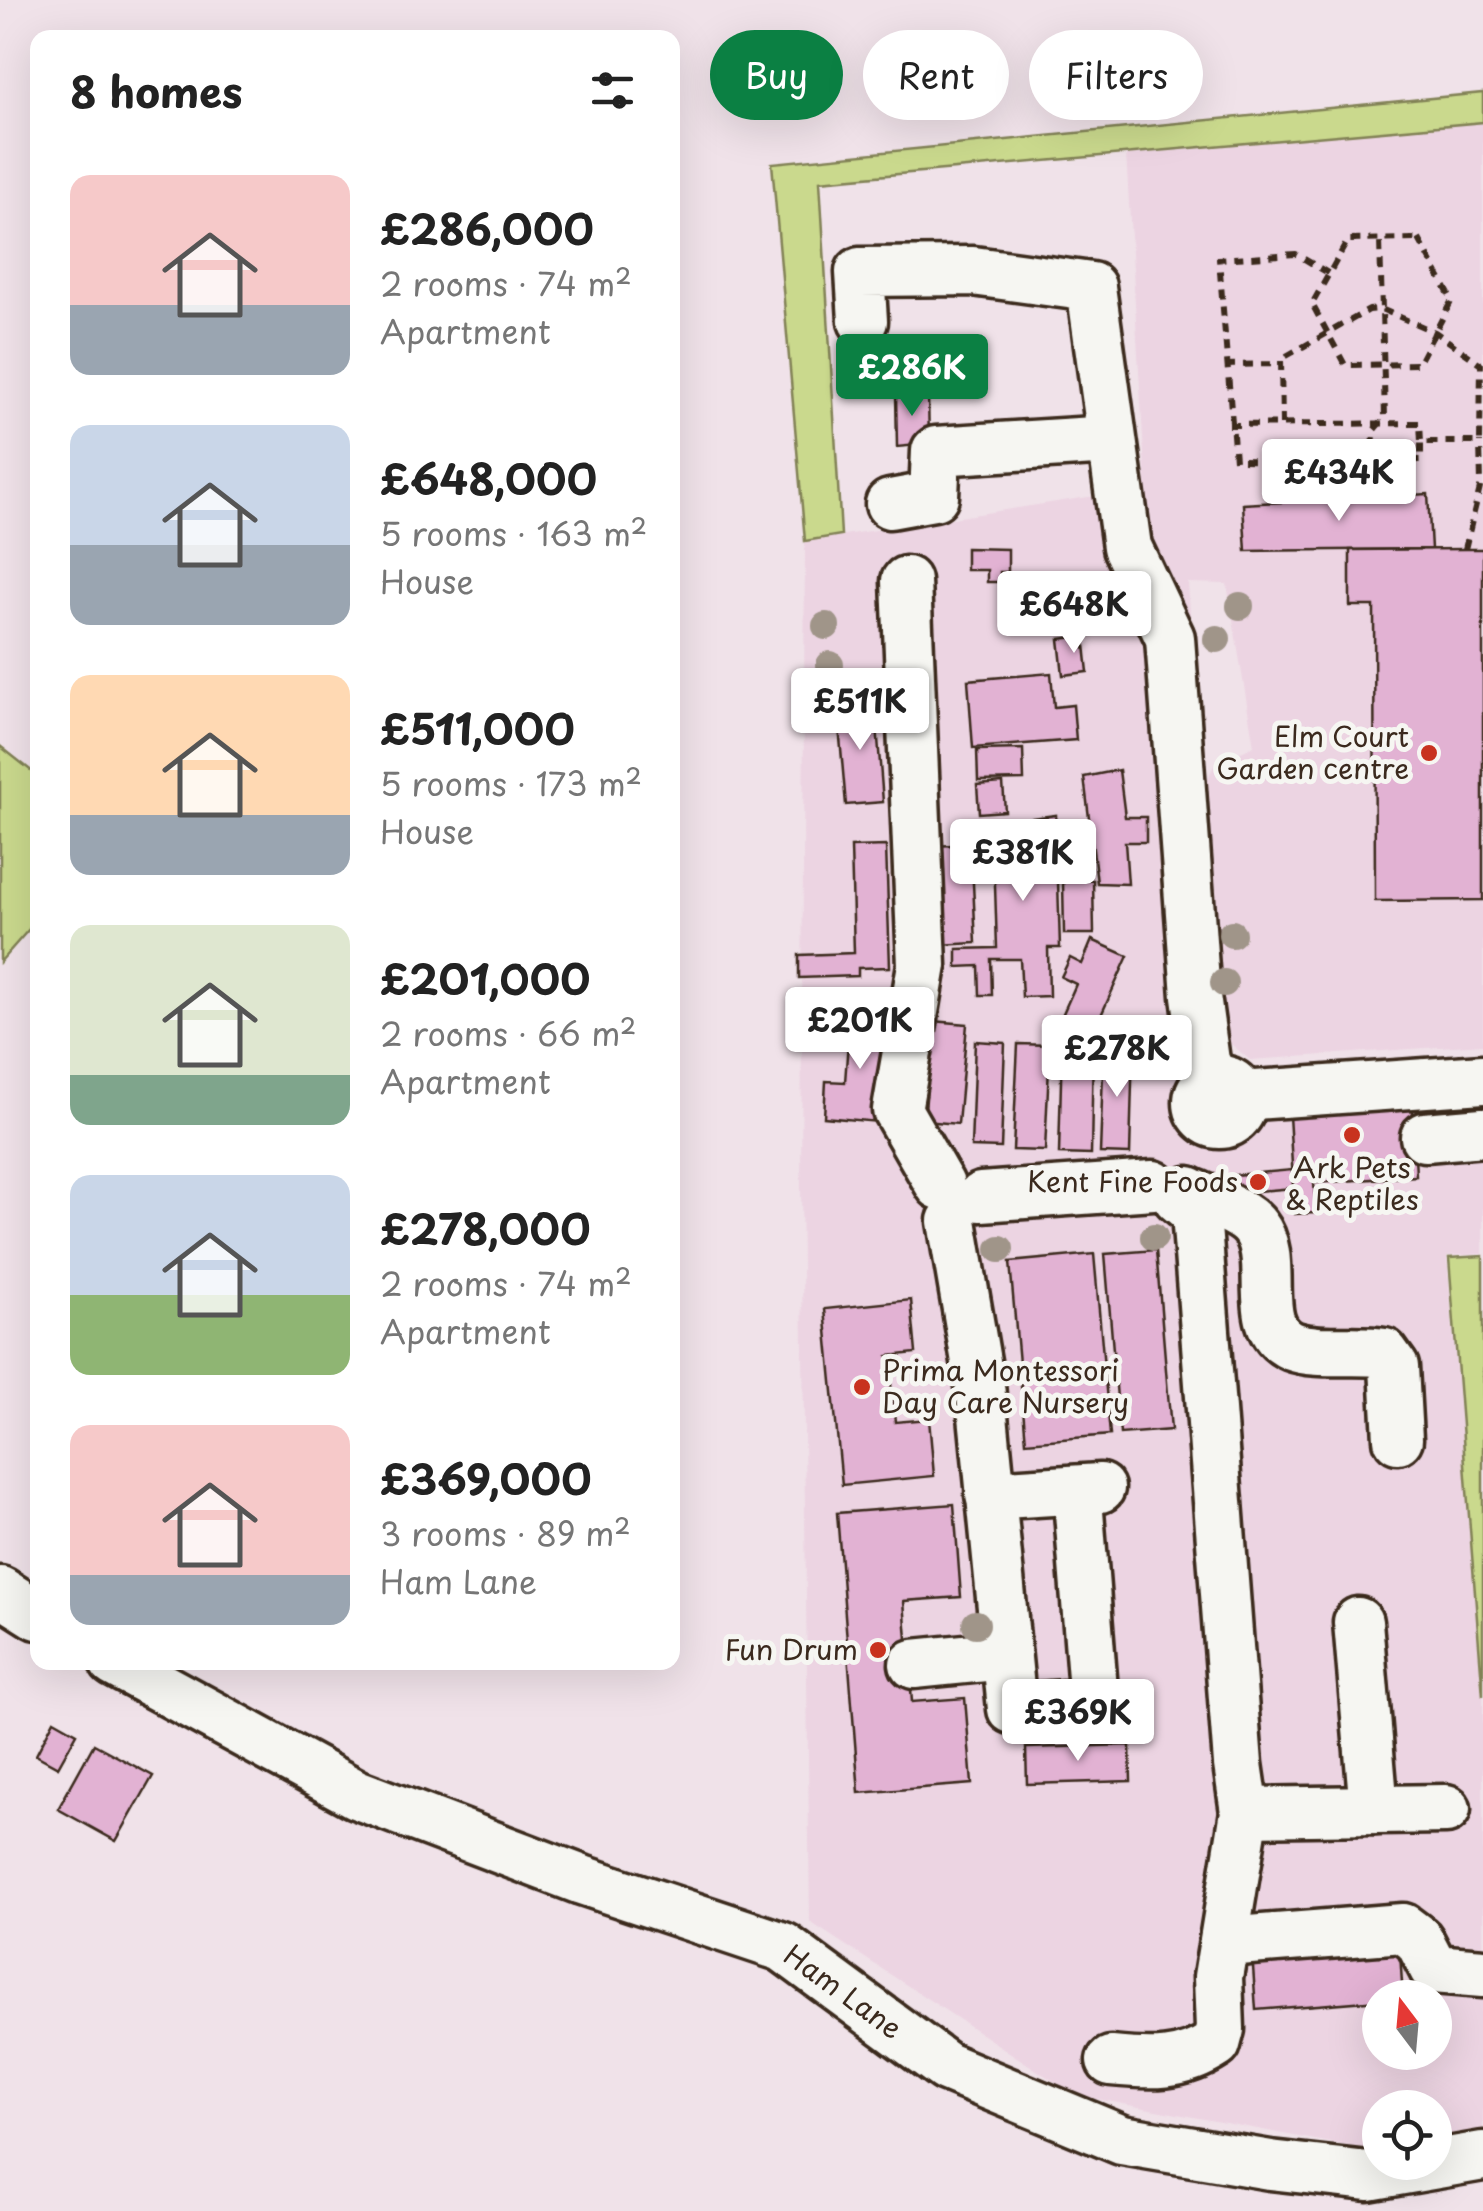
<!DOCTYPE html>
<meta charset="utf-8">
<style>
:root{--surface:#fff;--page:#f6f6f6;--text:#222;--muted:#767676;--accent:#0b8043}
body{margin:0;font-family:"Playpen Sans",sans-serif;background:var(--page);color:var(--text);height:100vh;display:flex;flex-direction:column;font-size:38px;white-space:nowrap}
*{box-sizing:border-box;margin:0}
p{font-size:32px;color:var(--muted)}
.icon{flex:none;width:55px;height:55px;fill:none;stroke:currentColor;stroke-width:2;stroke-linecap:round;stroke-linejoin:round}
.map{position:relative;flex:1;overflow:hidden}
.panel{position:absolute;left:30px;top:30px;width:650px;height:1640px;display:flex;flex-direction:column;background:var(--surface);border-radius:20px;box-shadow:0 10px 40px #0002}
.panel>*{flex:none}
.banner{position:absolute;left:710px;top:30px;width:622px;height:90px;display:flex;gap:20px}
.needle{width:65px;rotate:344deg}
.buttons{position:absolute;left:1362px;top:1980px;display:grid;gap:20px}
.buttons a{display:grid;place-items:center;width:90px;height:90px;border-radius:50%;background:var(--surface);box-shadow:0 10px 40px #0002;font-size:50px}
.price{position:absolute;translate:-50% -85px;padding:0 22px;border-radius:10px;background:#fff;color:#222;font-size:32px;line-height:65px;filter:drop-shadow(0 2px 5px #0008)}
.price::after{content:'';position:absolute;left:50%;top:60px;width:30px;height:22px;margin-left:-15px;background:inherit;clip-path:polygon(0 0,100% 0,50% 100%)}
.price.on{background:var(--accent);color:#fff}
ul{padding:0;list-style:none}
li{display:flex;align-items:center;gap:30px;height:250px;padding:0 40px}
li span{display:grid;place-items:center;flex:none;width:280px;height:200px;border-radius:20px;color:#555}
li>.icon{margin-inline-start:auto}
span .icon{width:120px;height:120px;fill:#fffc;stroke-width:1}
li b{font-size:42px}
h2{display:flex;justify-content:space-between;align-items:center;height:120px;padding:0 40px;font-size:42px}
.tag{padding:0 35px;border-radius:45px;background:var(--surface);box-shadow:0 10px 40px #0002;font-size:35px;line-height:90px}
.tag.on{background:var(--accent);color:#fff}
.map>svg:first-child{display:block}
.built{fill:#ecd4e2;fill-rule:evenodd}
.green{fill:#cad98d;stroke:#828256;stroke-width:2.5}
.building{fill:#e2b2d3;stroke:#3b2a1e;stroke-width:2.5}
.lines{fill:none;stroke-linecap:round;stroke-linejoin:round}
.minor-casing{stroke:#3b2a1e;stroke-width:55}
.path{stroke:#3b2a1e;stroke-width:6;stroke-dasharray:10 8;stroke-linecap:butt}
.minor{stroke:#f6f6f2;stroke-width:48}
.tree{fill:#a09589}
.poi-dot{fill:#c8321e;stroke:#f6f6f2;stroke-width:4}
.labels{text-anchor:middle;stroke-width:10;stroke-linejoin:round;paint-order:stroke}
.poi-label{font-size:28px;fill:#3b2a1e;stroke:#f6f6f2;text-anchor:end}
.street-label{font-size:28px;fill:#3b2a1e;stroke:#f6f6f2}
</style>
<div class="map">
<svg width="1483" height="2211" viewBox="0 0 1483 2211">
<rect width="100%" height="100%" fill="#f0e2e9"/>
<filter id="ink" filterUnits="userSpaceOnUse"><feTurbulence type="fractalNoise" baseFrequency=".01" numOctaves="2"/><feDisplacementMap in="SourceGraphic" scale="20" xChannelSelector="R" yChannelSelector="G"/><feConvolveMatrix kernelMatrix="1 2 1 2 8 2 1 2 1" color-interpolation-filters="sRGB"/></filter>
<g filter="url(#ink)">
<!-- built -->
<path class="built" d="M 1483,122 L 1483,1044 L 1250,1060 L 1219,1034 L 1223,1100 L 1483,1089 L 1483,1254 L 1447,1256 L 1483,1696 L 1483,2131 L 1435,2143 L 1435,2108 L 1380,2108 L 1380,2152 L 1075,2095 L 810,1922 L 801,1186 L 805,541 L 1146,488 L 1126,153 ZM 1188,583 L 1227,584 L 1254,746 L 1215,764 L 1202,790 ZM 1380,1998 L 1435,1998 L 1435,2052 L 1380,2052 Z"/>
<!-- green -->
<g class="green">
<polygon points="1483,93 1483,122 820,181 841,535 805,541 772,163"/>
<polygon points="0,746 38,776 37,920 0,962"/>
<polygon points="1483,1256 1483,1696 1449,1258"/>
</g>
<!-- building -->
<g class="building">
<polygon points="921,338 923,386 892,387 891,339"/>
<polygon points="896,393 928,393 929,444 897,447"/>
<polygon points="1428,494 1431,549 1246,551 1243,504"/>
<polygon points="966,548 1008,549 1008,572 1000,572 1000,582 987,582 987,570 966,570"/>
<polygon points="1465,549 1483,549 1483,900 1375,901 1374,606 1350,606 1350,550"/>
<polygon points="1084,636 1088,672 1063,675 1059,639"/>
<polygon points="1051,673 1054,707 1073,705 1076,740 973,748 968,680"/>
<polygon points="875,700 883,802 846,805 837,704"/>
<polygon points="1023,749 1024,780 978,781 977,750"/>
<polygon points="1119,770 1125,817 1146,817 1146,842 1125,842 1128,884 1097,883 1084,777"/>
<polygon points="1003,783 1005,811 979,813 977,785"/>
<polygon points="1056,815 1060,948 1048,948 1049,996 1022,997 1020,959 991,959 992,995 980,995 979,966 957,967 957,949 997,948 993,823"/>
<polygon points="971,844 976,943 939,945 935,846"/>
<polygon points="886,846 890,967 858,968 858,976 799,978 799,955 854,953 851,847"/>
<polygon points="1093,880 1094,934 1064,934 1063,881"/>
<polygon points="1092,940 1128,956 1093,1033 1061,1018 1076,984 1061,977 1070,958 1082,964"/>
<polygon points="850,1014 887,1017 878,1122 824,1117 826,1081 845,1082"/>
<polygon points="933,1021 967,1024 958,1124 924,1121"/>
<polygon points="975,1041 1005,1043 1001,1148 971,1147"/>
<polygon points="1018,1044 1050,1045 1045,1151 1013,1150"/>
<polygon points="1062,1045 1093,1045 1091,1155 1059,1154"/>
<polygon points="1104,1045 1133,1046 1130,1154 1100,1153"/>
<polygon points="1412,1093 1416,1176 1314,1183 1316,1213 1295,1214 1288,1099"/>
<polygon points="1292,1170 1293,1188 1224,1194 1224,1176"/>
<polygon points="1156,1250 1171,1430 1120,1434 1105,1254"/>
<polygon points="1094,1254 1110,1435 1026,1442 1010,1262"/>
<polygon points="911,1300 916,1353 888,1356 895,1422 929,1419 934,1476 842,1485 825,1309"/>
<polygon points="954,1504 961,1597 904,1601 912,1702 965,1698 972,1784 859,1793 837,1513"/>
<polygon points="54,1720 77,1733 58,1767 36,1755"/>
<polygon points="94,1744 153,1776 116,1841 58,1809"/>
<polygon points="1130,1745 1131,1781 1027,1784 1026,1748"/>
<polygon points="1367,1943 1368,1956 1400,1953 1403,1998 1256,2010 1252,1952"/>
</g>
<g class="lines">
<defs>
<g id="minor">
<polyline points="863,321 860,272 973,271 1091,287 1127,547 1170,638 1196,996 1205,1061 1214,1081"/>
<polyline points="890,504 934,496 936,451 1111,440"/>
<polyline points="906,581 922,965 897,1110 940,1185"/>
<circle cx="1220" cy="1102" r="22"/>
<polyline points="1241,1096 1483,1079"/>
<polyline points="1425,1137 1483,1132"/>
<path d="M 1188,1191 C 1208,1201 1242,1210 1255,1227 C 1281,1260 1248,1327 1292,1346 C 1318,1356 1356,1348 1384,1353 L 1394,1367 L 1398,1439"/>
<polyline points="981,1197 1153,1185"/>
<polyline points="952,1221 980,1385 1012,1709 1094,1703 1079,1512"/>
<polyline points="990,1495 1100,1488"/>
<polyline points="0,1591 38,1615"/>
<polyline points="1358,1622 1374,1810"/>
<polyline points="114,1662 356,1794 582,1880 783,1947 946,2067 1122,2140 1270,2165 1368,2176 1483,2156"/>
<polyline points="914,1664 1005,1655"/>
<polyline points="1245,1812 1446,1809"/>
<polyline points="1225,1942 1403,1928 1419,1940 1434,1969 1483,1973"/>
<path d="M 1111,2061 C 1151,2065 1181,2067 1216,2044 L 1220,2029 L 1218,1977 L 1245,1812 L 1238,1764 L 1196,1213 L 1178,1198"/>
</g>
</defs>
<!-- minor casing -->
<use href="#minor" class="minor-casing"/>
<!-- path -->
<g class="path">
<polygon points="1419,239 1452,300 1418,364 1345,365 1312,304 1348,240"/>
<polyline points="1328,273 1296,254 1219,259 1235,460 1373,461 1374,430 1385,417 1380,240"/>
<polyline points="1225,365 1281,364"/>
<polyline points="1229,425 1420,423 1421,442"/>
<polyline points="1282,425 1281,359 1369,310 1381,309 1435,332 1481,364 1480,442 1421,442 1421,460 1373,461 1374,497"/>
<polyline points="1465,549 1481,484 1480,442"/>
</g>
<!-- minor -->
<use href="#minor" class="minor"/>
</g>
<!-- trees -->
<g class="tree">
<circle cx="1240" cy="606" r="14"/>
<circle cx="826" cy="626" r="14"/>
<circle cx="1217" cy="639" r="14"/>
<circle cx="830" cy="665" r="14"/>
<circle cx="1232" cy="934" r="14"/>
<circle cx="1224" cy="983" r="14"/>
<circle cx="1154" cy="1237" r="14"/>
<circle cx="1000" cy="1249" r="14"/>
<circle cx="976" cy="1624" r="14"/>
</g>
</g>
<!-- markers -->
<g class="poi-dot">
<circle cx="1429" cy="753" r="10"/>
<circle cx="1352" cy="1135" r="10"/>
<circle cx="1258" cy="1182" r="10"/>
<circle cx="862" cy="1387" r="10"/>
<circle cx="878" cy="1650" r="10"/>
</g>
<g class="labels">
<!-- poi labels -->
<g class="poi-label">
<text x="1409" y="747">Elm Court<tspan x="1409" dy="32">Garden centre</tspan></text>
<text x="1352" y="1178" text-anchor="middle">Ark Pets<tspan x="1352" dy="32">&amp; Reptiles</tspan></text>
<text x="1238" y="1192">Kent Fine Foods</text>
<text x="882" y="1381" text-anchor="start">Prima Montessori<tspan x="882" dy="32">Day Care Nursery</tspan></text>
<text x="858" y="1660">Fun Drum</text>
</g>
<!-- street labels -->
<g class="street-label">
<text transform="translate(843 1992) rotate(36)" y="10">Ham Lane</text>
</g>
</g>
</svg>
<div class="buttons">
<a><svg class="needle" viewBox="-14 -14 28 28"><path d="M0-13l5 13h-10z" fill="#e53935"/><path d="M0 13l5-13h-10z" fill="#767676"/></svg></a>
<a><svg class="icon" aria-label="locate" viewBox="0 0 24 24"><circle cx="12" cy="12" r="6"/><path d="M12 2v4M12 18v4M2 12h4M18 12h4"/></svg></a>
</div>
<b class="price on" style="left:912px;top:419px">£286K</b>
<b class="price" style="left:1339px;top:524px">£434K</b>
<b class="price" style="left:1074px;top:656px">£648K</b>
<b class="price" style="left:860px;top:753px">£511K</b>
<b class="price" style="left:1023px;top:904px">£381K</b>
<b class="price" style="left:860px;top:1072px">£201K</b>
<b class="price" style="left:1117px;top:1100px">£278K</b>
<b class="price" style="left:1078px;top:1764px">£369K</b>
<div class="banner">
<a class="tag on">Buy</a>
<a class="tag">Rent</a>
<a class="tag">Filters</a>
</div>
<section class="panel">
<h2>8 homes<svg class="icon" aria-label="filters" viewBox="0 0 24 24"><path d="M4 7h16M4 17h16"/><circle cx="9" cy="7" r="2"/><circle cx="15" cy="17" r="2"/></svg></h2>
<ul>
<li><span style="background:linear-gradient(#f6c9c9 65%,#9aa5b1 0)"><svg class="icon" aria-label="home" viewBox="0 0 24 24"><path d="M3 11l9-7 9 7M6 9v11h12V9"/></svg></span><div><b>£286,000</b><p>2 rooms · 74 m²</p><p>Apartment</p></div></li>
<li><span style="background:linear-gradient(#c9d6e8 60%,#9aa5b1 0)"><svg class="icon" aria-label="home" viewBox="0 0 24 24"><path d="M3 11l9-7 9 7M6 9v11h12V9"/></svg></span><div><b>£648,000</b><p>5 rooms · 163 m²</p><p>House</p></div></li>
<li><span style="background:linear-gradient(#ffd9b3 70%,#9aa5b1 0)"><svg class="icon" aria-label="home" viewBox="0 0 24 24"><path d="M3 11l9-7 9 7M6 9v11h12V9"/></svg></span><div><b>£511,000</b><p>5 rooms · 173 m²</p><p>House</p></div></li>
<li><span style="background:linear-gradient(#dfe7d0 75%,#7fa58c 0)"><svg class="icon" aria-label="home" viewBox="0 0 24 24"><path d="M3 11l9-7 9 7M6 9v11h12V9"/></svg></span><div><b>£201,000</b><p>2 rooms · 66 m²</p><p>Apartment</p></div></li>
<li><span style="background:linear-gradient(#c9d6e8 60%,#8fb573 0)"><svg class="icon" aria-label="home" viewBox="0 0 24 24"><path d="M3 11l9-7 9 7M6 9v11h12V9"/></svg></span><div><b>£278,000</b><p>2 rooms · 74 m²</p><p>Apartment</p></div></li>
<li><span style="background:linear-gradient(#f6c9c9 75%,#9aa5b1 0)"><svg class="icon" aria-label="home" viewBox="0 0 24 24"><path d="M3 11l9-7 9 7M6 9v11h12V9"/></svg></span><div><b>£369,000</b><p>3 rooms · 89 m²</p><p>Ham Lane</p></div></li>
</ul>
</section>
</div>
